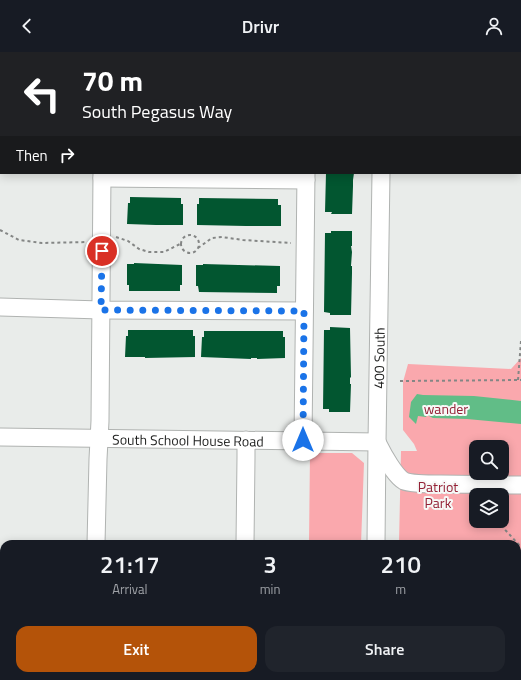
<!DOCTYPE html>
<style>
body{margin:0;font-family:"Titillium Web",sans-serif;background:#20242c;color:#f1f3f6;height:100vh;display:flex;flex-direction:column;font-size:15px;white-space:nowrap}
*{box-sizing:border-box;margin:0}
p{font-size:13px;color:#9ea1a6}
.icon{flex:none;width:22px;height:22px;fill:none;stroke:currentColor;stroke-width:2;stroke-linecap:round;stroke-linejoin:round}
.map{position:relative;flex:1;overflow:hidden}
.details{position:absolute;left:0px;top:488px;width:521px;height:140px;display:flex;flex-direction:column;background:#171b24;border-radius:12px 12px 0 0;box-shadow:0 2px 10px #0003}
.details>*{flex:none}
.hud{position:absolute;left:0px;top:0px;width:521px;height:122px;box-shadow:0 2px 10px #0003;background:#202124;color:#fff;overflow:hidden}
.tools{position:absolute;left:469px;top:388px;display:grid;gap:8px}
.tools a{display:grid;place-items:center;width:40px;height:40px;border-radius:8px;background:#171b24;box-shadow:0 2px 10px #0003;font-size:20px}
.pin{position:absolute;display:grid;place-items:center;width:34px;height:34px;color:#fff;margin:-17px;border:2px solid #fff;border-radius:50%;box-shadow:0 1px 4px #0007}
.me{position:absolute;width:44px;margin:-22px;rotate:0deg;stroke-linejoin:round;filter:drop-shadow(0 0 3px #0008)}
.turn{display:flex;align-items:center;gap:14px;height:84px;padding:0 16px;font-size:18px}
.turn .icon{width:52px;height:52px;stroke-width:2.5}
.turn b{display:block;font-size:28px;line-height:34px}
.then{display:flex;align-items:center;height:38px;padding:0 16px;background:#0003;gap:8px;font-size:15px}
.eta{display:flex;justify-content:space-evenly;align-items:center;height:68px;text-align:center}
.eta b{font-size:24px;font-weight:600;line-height:28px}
.action{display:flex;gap:8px;margin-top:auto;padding:8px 16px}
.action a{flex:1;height:46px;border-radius:12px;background:#b45309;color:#fff;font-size:16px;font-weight:600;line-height:46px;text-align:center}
.action a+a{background:#20242c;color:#f1f3f6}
header{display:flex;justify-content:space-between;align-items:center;height:52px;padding:0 16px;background:#171b24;font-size:18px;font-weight:600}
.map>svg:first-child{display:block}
.green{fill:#faa8ad;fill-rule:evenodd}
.water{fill:#61bd87}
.building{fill:#025630}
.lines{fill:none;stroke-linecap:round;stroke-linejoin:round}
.minor-casing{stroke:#b0b3b1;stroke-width:19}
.path{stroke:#848685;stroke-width:2;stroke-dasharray:3 3;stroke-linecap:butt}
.minor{stroke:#fff;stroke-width:17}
.route{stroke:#1a73e8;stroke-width:7;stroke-dasharray:0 12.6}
.labels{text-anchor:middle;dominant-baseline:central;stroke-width:4;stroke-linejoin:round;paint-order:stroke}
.street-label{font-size:14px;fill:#1d1e1d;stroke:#f6f9f7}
.park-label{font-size:14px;fill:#932035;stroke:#f6f9f7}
</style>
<header><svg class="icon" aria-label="back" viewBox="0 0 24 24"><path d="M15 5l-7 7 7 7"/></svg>Drivr<svg class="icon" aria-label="person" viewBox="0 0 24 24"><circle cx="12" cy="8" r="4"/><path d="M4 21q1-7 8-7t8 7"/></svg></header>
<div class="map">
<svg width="521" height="628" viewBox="0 0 521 628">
<rect width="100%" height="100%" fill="#e9ecea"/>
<path class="green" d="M521 306V628H396V624H517V492H399L401 399H417L414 392 403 378V330L408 312 511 317ZM476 395H502V421H476ZM476 443H502V469H476Z
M310 401H352L364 411 361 492H309Z
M306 624H357V628H306Z"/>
<path class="water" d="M417 342 423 343 474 344 521 349V372L467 367 433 366 427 363 426 365 418 364 416 372 409 365 411 350Z"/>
<path class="building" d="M326 121H354L353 128V134L352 162H331L332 160H325Z
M130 145 181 146V152H183V173H156L127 172 128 151H130Z
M199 146 278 147V153H281V174H246L197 173V152H199Z
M331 179H352V194H351L352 200 351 214H352V221L351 263H330V261L324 260 325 181H331Z
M134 211 182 213V233H180V239H129V233H127V212H134Z
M203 212 280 214V234H277V241L199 240 198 234H196V213H203Z
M330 275 350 276 351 325 350 326V332H351L350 360H329V357H323L324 278H330Z
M128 278H193V284H195V305L145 306V305H125L126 284H128Z
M204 279H283V285H285V306L257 307V306H251V307L201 305 202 285H204Z"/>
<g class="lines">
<defs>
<g id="minor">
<path d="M104 1V0"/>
<path d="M383 1V0"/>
<path d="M0 105H1"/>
<path d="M102 126 306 128"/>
<path d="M0 255 101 258 304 259"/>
<path id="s1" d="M0 385 377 390"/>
<path d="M303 389 306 121"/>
<path d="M378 392C383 402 395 424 404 429 411 432 433 432 441 432 468 432 494 433 521 433"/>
<path d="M96 492 98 407 100 369 102 121"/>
<path d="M245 492 246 405V388"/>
<path id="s2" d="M376 492 377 390 381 121"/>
<path d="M0 613 4 614"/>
<path d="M375 628V624"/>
</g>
</defs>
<use href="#minor" class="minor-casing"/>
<path class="path" d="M0 178 19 188 42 191 87 190
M181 192a9 9 0 1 1 18 0a9 9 0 1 1-18 0Z
M116 185 128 189 139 197 149 200H164L180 192
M198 196 212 186 222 185 243 188 291 191
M518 328 521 289
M400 329 521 328
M497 469 521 495
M517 539 521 535"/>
<use href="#minor" class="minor"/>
</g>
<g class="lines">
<path class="route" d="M102 199 101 258 304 259 303 388"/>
</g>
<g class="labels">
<g class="street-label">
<text stroke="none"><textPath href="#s2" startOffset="186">400 South</textPath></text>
<text stroke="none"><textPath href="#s1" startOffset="188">South School House Road</textPath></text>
</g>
<g class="park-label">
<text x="446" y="356">wander</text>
<text x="438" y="434">Patriot<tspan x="438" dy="16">Park</tspan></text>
</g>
</g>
</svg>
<div class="tools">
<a><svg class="icon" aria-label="search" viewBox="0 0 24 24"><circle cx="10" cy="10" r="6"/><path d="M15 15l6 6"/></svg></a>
<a><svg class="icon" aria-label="layers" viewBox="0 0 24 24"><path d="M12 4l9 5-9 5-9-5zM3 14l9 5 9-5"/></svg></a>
</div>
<div class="pin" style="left:102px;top:199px;background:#d93025"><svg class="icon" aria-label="arrive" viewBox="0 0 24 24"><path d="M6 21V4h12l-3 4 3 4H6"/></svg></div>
<svg class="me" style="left:303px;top:388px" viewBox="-20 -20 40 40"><circle r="19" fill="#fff"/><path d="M0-13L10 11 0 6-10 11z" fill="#1a73e8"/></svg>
<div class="hud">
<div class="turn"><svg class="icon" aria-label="left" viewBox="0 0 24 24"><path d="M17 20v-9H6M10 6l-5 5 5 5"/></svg><div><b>70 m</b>South Pegasus Way</div></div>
<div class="then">Then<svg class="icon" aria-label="right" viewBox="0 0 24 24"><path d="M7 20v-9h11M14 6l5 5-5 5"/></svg></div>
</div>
<section class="details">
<div class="eta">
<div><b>21:17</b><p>Arrival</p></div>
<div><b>3</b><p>min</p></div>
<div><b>210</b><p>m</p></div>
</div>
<div class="action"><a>Exit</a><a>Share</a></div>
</section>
</div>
